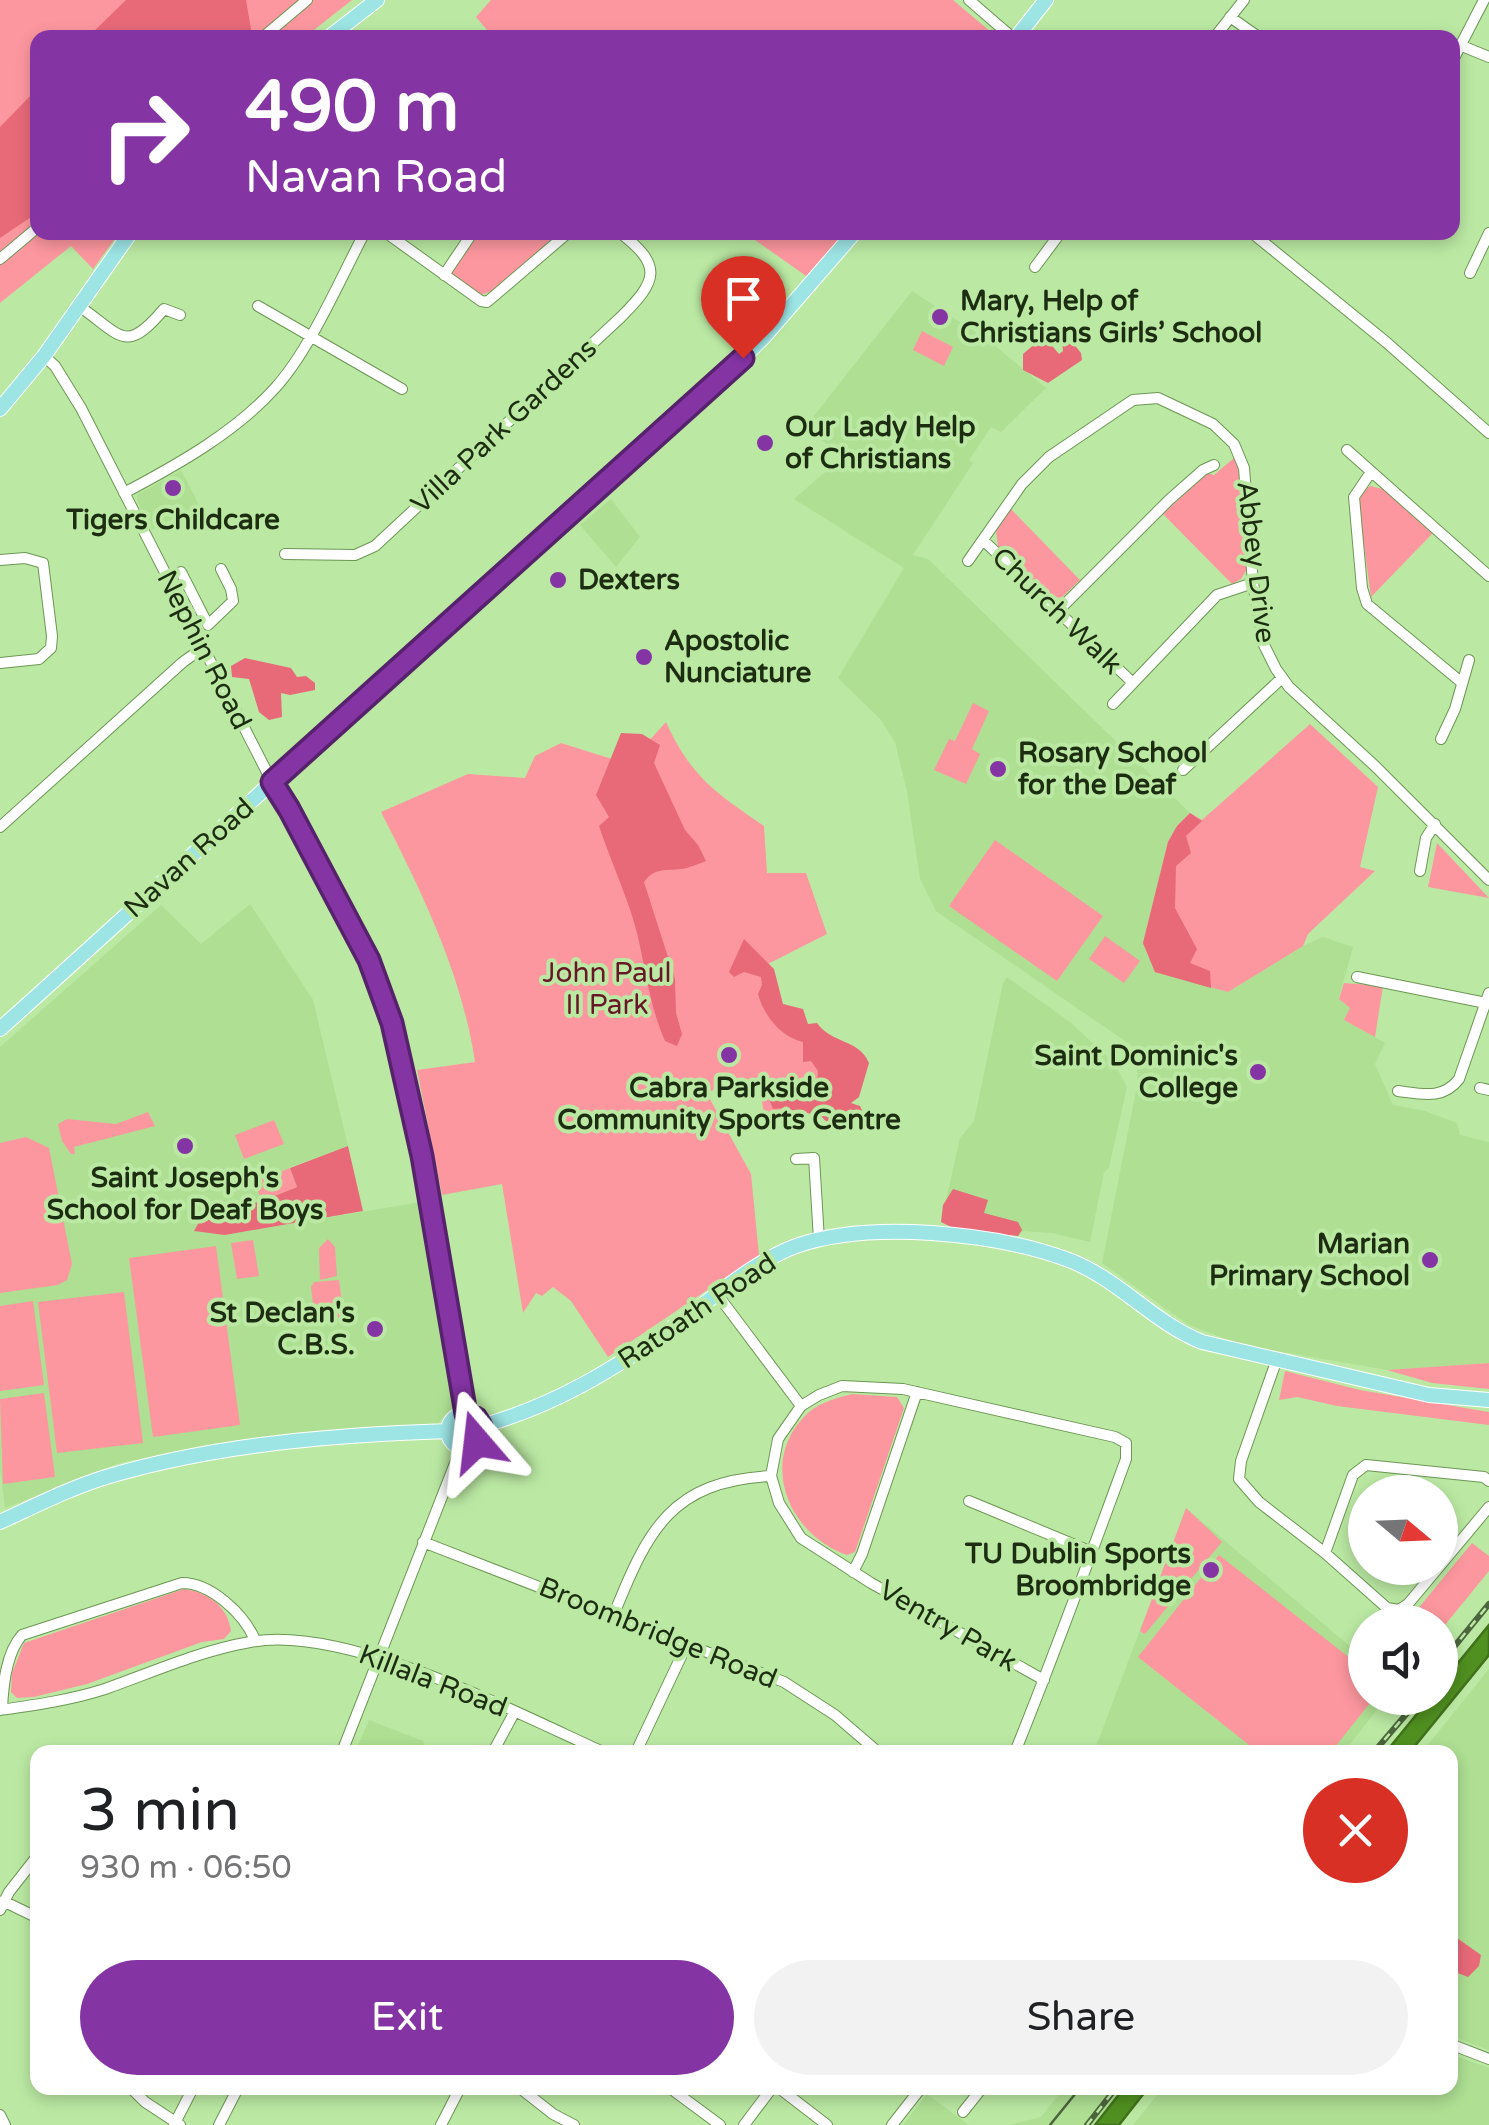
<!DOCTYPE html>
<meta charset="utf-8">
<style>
body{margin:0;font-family:"Varela Round",sans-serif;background:#f2f2f2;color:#202124;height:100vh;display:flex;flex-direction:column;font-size:38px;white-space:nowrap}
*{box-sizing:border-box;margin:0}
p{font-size:32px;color:#757577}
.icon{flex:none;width:55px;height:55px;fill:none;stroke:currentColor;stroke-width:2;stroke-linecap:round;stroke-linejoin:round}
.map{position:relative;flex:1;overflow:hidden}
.side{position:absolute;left:30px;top:1745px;width:1428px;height:350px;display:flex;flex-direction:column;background:#fff;border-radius:20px;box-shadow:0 5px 15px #0003}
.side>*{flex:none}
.top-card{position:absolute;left:30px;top:30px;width:1430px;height:210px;border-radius:20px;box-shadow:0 5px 15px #0003;background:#8534a4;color:#fff;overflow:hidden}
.needle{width:65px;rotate:109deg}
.buttons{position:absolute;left:1348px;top:1475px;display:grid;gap:20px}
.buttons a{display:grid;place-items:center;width:110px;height:110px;border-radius:50%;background:#fff;box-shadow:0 5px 15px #0003;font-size:50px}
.pin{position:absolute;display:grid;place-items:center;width:85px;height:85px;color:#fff;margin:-102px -42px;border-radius:50% 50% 50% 0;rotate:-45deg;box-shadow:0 0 10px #0007}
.pin .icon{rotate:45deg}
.me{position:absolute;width:110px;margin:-55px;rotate:343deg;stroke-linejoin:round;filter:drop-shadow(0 0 8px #0008)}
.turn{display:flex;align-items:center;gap:35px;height:210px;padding:0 50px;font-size:45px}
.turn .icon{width:130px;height:130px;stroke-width:2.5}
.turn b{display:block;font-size:70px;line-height:85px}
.round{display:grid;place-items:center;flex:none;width:105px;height:105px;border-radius:52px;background:#f2f2f2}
.summary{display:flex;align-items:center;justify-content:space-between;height:170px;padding:0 50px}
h1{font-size:60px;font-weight:600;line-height:75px}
.cta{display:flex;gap:20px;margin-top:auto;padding:20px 50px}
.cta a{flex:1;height:115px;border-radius:60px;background:#8534a4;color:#fff;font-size:40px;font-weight:600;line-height:115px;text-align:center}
.cta a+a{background:#f2f2f2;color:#202124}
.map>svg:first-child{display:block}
.built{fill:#aedf93}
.green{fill:#fd979f}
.forest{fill:#e86a79}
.water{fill:#509020;stroke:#40721c;stroke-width:2.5}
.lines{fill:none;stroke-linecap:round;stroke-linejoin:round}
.minor-casing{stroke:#6c9754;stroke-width:12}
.major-casing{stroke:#fff;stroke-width:16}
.minor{stroke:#fff;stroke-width:10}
.major{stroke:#9de5e5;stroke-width:14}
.tram{stroke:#4b653c;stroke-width:2.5}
.rail-casing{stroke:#4b653c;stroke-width:6}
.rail{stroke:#bbe9a3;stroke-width:2.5;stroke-dasharray:8;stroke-linecap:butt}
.route-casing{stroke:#56226b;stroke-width:25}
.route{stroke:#8534a4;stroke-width:18}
.poi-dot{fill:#8534a4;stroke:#bbe9a3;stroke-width:4}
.labels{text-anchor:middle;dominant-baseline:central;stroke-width:8;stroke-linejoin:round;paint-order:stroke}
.poi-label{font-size:28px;font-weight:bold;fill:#1c2d11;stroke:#bbe9a3;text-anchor:start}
.street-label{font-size:28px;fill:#1c2d11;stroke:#bbe9a3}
.park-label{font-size:28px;fill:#671726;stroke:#bbe9a3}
</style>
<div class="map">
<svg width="1489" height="2125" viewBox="0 0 1489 2125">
<rect width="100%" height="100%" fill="#bbe9a3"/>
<path class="built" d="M912 291 988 340 1046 388 1001 432 991 427 969 460 973 463 913 555 928 559 1190 813 1176 826 1143 943 1228 992 1303 946 1323 937 1353 947 1339 998 1350 1008 1345 1020 1385 1043 1375 1064 1393 1105 1425 1111 1457 1123 1460 1135 1489 1142V1363L1387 1370 1242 1345 1189 1325 1102 1263 1138 1081 1135 1048 936 911 920 879 907 792 895 742 881 720 838 678 904 568 794 499 832 466 840 465 844 459 806 426Z
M181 470 199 505 152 530 137 501V495Z
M611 499 640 537 616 567 580 525Z
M250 904 313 1000 348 1146 290 1167 262 1201 204 1215 225 1235 421 1202 455 1404 437 1425 252 1439 123 1462 5 1508 0 1470V1047L161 905 201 944Z
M1007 977 1070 1022 1114 1063 1127 1087 1109 1168 1104 1172 1090 1242 1052 1233 1023 1231 1018 1236 941 1222 960 1138 974 1121 1003 983Z
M1186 1508 1365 1659V1698H1386L1344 1752H1094Z
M1489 1669V2050L1450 2036V1752H1422Z
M369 1720 423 1741 428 1752H355Z
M1450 2054 1489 2068V2125H1133L1163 2088H1450Z
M1064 2088H1124L1095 2125H1009L1041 2117Z
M927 2094 969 2125H903Z"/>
<path class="green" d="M0 0H352L305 37 38 38V232L119 233 93 269 71 246 0 303Z
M491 0H953L997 37H493L476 17Z
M477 233H558L494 290 481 295 448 273Z
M745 233H846L809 278Z
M922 331 953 347 944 366 913 350Z
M1234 458 1238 467 1247 569 1241 579 1232 584 1163 514 1207 473 1214 475Z
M1370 486 1383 489 1433 533 1371 597 1358 501 1360 495Z
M1011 509 1080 580 1061 598 1048 596 998 547 996 531Z
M973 703 989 711 972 749 980 754 966 784 934 770 949 739 955 741Z
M666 722C691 777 716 793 764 826L767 873H806L827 934 764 966 770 1004 823 1041 841 1106 764 1114 760 1090 745 1083 706 1092 751 1174 759 1255 608 1357 571 1301 553 1287 542 1296 536 1293 523 1313 502 1184 442 1195 417 1070 475 1062C462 974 421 890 381 812L468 774 525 778 535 756 561 743 628 764Z
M1310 724 1378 787 1360 867 1375 871 1308 934 1303 946 1228 992 1155 972 1143 943 1168 842 1177 826 1190 813 1202 820Z
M995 840 1103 916 1057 981 949 906Z
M1437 843 1489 898 1428 887Z
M1105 936 1140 961 1124 983 1089 959Z
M1344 983 1383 986 1375 1037 1344 1020 1350 1008 1339 999Z
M148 1112 155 1126 74 1147 75 1154H71L62 1141 58 1124 67 1119 116 1124Z
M274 1120 284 1144 244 1159 235 1135Z
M26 1137 49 1148 72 1264 67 1280 58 1285 0 1293V1143Z
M290 1168 297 1187 262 1201 254 1182Z
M328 1239 335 1247 337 1276 320 1280 319 1248Z
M253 1240 259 1276 237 1279 231 1243Z
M216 1246 240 1425 153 1437 129 1258Z
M339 1280 344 1317 315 1321 311 1287 314 1282Z
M124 1292 143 1443 57 1453 38 1302Z
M33 1301 44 1385 0 1391V1306Z
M1489 1363V1389L1432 1383 1387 1370Z
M1285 1371 1360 1390 1489 1412V1425L1337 1406 1297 1397 1279 1400Z
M44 1393 55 1477 3 1484 0 1399Z
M852 1394 897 1397 904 1408 855 1552 847 1555C787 1534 757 1459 809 1412 821 1402 837 1398 852 1394Z
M1186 1508 1222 1542 1145 1634 1140 1631Z
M1472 1543 1489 1556V1571L1440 1631V1622H1381L1384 1618 1393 1622 1412 1616Z
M1219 1555 1365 1670V1698H1374L1331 1752H1258L1138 1657Z
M184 1589C207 1592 228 1606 231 1631L224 1639 202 1642 87 1684 34 1697 17 1698 11 1692 12 1673 24 1643Z"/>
<path class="forest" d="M126 0H246L252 35 248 38 88 37Z
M37 89V213L0 238V127Z
M1044 336 1059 354 1063 351 1062 340 1068 337 1081 353 1082 360 1048 383 1023 370V354Z
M245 658 291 668 297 677 306 676 315 683V690L290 695 281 693 282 717 269 720 259 712 249 679 232 677 231 666Z
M621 733 642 734 660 745 654 763 685 830 698 845 706 861C698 864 689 868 682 869 665 871 655 867 644 882L675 979 676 1013 682 1034 677 1046 665 1041C650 1007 646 972 638 937 629 899 611 863 599 826L609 817 596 795Z
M1190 813 1202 821 1186 836 1191 853 1176 866 1175 908 1197 949 1190 963 1210 971 1211 988 1155 972 1143 943 1168 842 1177 826Z
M744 939 774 969 783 1004 803 1009 808 1024 817 1023C832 1044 859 1039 869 1063L859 1097 851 1103 860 1106 865 1117 864 1128C846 1127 833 1131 821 1116L783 1108 773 1109 761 1079 776 1088 817 1085 818 1071 811 1061 803 1062V1042C781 1037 764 1016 758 994L762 985 761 977 744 972 734 977 729 972Z
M348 1146 363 1211 225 1235 194 1231 203 1215 262 1201 297 1187 290 1168Z
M953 1189 988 1200 984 1213 1018 1222 1022 1230 1018 1236 957 1230 941 1222 943 1205Z
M1450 1933 1481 1955 1479 1966 1468 1977 1450 1970Z"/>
<path class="water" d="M1489 1625V1655L1410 1752H1386L1430 1698H1440V1685Z
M1124 2088H1148L1119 2125H1095Z"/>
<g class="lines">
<defs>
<path id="minor" d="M969 0 1013 38
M1230 17 1260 38
M262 38 307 0
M1214 38 1244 0
M1462 46 1489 57
M1452 62 1484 0
M385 232 481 301 487 302 569 232
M1251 232 1386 342 1489 433
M0 259 38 227
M1035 267 1061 232
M1470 273 1489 233
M444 275 473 232
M79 306C122 336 125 355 164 309L180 315
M258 306 402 389
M44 356 55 366 81 408 272 782 289 809 369 960 392 1023 427 1180 466 1414
M1347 450 1489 576
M1371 472 1354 497 1362 588 1367 604 1461 682
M124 493C177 465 236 432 276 387 311 348 340 279 365 232
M983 540 1132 682
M285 554 355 555 375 546 621 317C657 281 664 266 619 232
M0 560 25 558 43 563 52 636 51 648 39 659 0 663
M968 561 1022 484 1049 457 1133 400 1158 398 1213 424 1234 444 1244 468 1253 583 1264 645 1276 669 1289 687 1376 767 1489 880
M181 572 208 625 233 601 231 589 221 569
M1059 610 1169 500 1203 470 1214 465
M1113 704 1217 595 1253 583
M1441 739 1455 709 1469 660
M1183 770 1282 678
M0 827 183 662 203 648
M1420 871 1426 838 1435 824
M1357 977 1486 1003
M1480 1088 1489 1090
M1398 1091C1422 1094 1443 1100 1459 1079L1489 993
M796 1159 814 1158 819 1240
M717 1294 801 1406
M1277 1359 1241 1461 1239 1479 1259 1502 1325 1553 1387 1608 1399 1610 1408 1604 1489 1507
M969 1501 1092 1552
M423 1542 784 1682 835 1715 878 1752
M1325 1553 1353 1475 1366 1465 1484 1477 1489 1481
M853 1572 862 1554 917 1392
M614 1614C648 1530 671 1481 771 1476
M2 1709C3 1685 6 1653 22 1635L182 1583C211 1583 244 1614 255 1640
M0 1710C35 1705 71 1700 105 1689 153 1672 199 1651 250 1642 345 1624 515 1712 603 1752
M342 1752 461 1448
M493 1752 514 1713
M636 1752 687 1644
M1015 1752C1054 1656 1090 1557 1126 1459V1443L1115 1437 903 1389 842 1386 819 1395 801 1406 778 1439 771 1476 779 1503 801 1538 871 1583 1044 1680
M3 1901 38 1918
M0 1910 9 1892 38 1855
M1450 2044 1489 2059
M131 2088 145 2102 180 2125
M520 2088 553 2114 574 2125
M670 2088 720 2125
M779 2088 827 2125
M963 2112 982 2088
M0 2115 5 2125
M174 2125 193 2088
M219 2125 238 2088
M441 2125 460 2088
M744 2125 772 2088
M892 2125 921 2088"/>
<path id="major" d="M328 38 377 0
M1016 38 1046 0
M0 409 44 356 131 232
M0 1029C241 813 477 591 722 379L764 337 855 232
M448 1431a17 17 0 1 1 34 0a17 17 0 1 1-34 0Z
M481 1426C554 1406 615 1369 676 1325 713 1298 753 1262 796 1246 870 1220 994 1233 1066 1259 1117 1277 1152 1322 1202 1342L1429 1395 1489 1400
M0 1522C35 1506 70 1488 106 1477 216 1444 334 1435 448 1431"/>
</defs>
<use href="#minor" class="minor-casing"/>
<use href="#major" class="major-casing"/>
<use href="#minor" class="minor"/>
<use href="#major" class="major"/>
<path class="tram" d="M1050 2125 1080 2088"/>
<defs>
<path id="rail" d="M1440 1664 1489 1604
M1374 1752 1420 1698
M1087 2125 1116 2088"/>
</defs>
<use href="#rail" class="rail-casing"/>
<use href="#rail" class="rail"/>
</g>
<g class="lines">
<defs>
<path id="route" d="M477 1442 481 1426 476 1418 466 1414 422 1156 392 1023 369 960 289 809 272 782 743 358"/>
</defs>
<use href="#route" class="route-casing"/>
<use href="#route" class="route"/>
</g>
<g class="poi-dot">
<circle cx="940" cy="317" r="10"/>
<circle cx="765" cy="443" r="10"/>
<circle cx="173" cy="488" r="10"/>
<circle cx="558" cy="580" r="10"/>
<circle cx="644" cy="657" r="10"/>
<circle cx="998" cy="769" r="10"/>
<circle cx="729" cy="1055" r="10"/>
<circle cx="1258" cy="1072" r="10"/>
<circle cx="185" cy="1146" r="10"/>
<circle cx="1430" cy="1260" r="10"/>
<circle cx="375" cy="1329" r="10"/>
<circle cx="1211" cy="1570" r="10"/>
</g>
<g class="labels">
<g class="poi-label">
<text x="960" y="301">Mary, Help of<tspan x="960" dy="32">Christians Girls’ School</tspan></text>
<text x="785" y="427">Our Lady Help<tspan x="785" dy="32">of Christians</tspan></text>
<text x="173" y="520" text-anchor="middle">Tigers Childcare</text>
<text x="578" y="580">Dexters</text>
<text x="664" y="641">Apostolic<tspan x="664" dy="32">Nunciature</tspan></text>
<text x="1018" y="753">Rosary School<tspan x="1018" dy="32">for the Deaf</tspan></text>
<text x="1238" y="1056" text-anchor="end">Saint Dominic's<tspan x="1238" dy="32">College</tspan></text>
<text x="729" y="1088" text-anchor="middle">Cabra Parkside<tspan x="729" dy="32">Community Sports Centre</tspan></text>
<text x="185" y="1178" text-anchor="middle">Saint Joseph's<tspan x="185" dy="32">School for Deaf Boys</tspan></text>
<text x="1410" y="1244" text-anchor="end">Marian<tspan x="1410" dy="32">Primary School</tspan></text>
<text x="355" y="1313" text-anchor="end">St Declan's<tspan x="355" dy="32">C.B.S.</tspan></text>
<text x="1191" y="1554" text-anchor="end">TU Dublin Sports<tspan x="1191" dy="32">Broombridge</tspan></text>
</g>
<g class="street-label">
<text transform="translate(504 426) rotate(-43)">Villa Park Gardens</text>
<text transform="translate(1256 562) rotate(83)">Abbey Drive</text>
<text transform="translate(1057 611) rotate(44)">Church Walk</text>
<text transform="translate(204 650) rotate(63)">Nephin Road</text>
<text transform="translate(189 858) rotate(-42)">Navan Road</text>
<text transform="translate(697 1311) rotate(-34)">Ratoath Road</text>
<text transform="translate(948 1626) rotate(30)">Ventry Park</text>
<text transform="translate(658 1633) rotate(22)">Broombridge Road</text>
<text transform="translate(433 1681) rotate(21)">Killala Road</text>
</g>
<g class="park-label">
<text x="607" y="973">John Paul<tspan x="607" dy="32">II Park</tspan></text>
</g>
</g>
</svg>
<div class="buttons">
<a><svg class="needle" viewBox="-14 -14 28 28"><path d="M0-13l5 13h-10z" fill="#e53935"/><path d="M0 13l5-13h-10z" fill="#757577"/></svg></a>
<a><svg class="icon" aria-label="sound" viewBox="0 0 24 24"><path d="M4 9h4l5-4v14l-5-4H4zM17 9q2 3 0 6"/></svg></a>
</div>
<div class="pin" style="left:743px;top:358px;background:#d93025"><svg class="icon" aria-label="arrive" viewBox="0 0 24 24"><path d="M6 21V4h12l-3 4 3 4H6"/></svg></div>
<svg class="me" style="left:477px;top:1442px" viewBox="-20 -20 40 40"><path d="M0-17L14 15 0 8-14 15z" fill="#8534a4" stroke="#fff" stroke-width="4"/></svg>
<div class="top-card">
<div class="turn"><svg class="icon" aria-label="right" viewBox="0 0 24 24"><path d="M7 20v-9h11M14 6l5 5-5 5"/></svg><div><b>490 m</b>Navan Road</div></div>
</div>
<section class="side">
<div class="summary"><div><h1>3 min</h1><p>930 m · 06:50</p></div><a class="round" style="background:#d93025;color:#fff"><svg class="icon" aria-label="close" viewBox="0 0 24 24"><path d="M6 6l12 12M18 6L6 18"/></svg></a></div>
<div class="cta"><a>Exit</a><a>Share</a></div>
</section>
</div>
